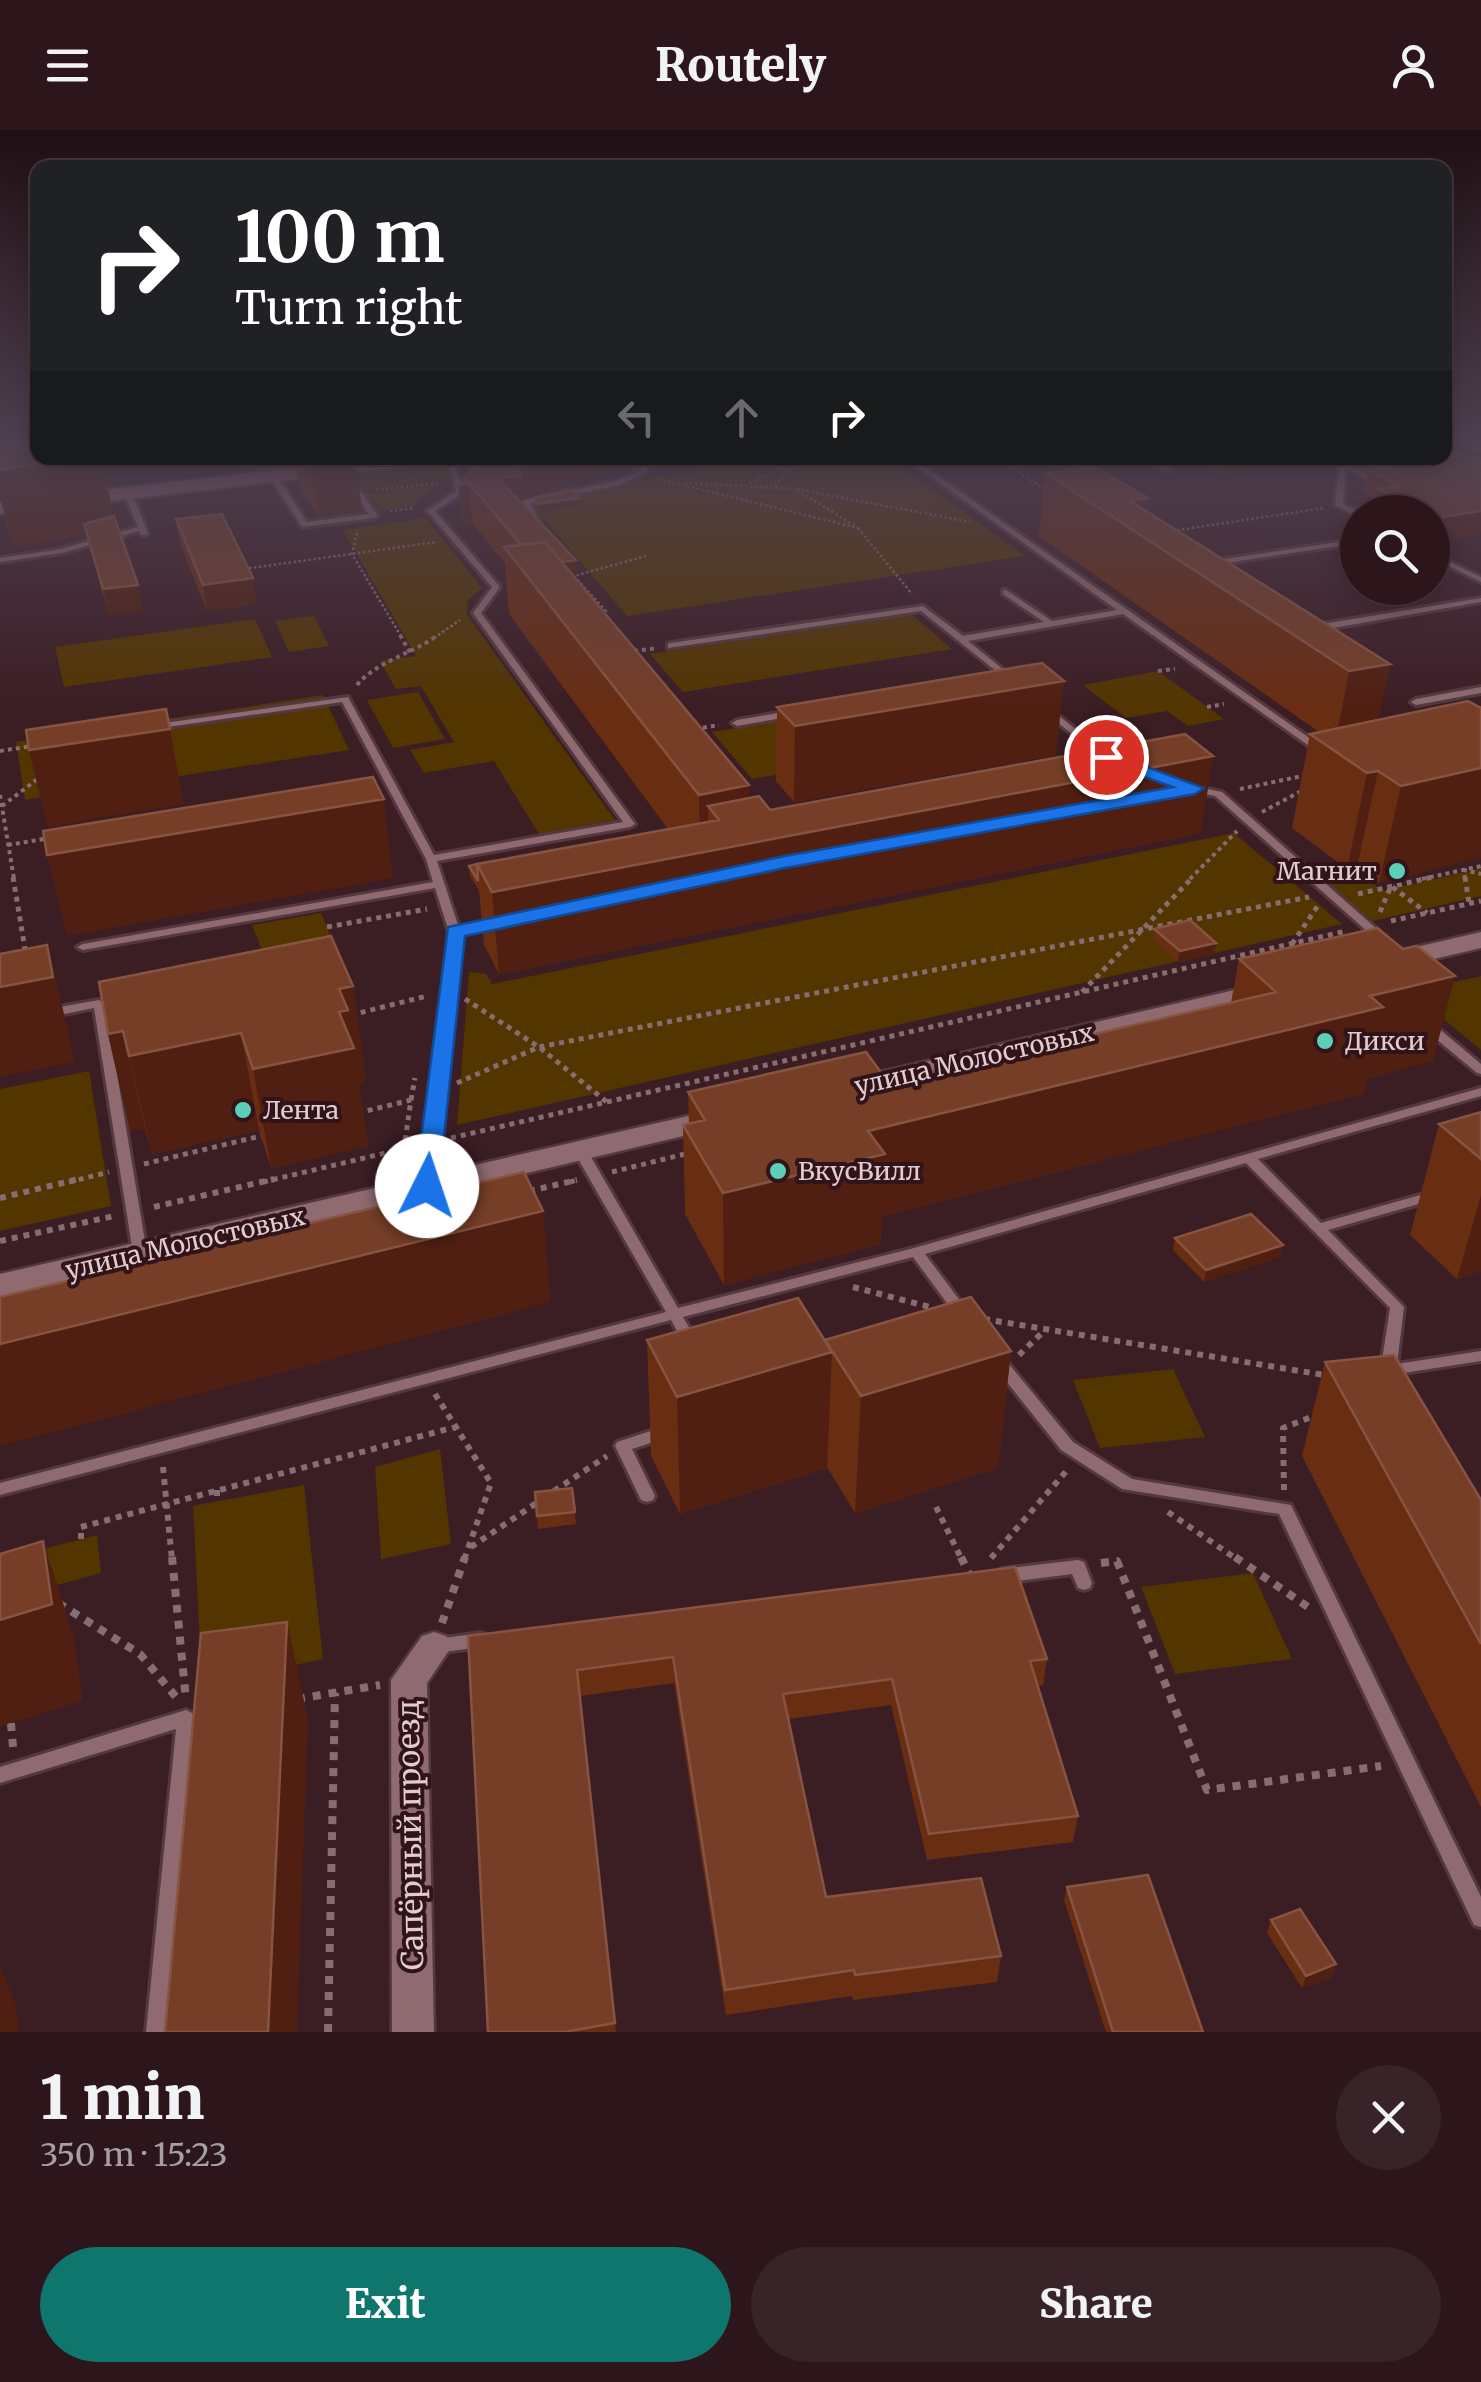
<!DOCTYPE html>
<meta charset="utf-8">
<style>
body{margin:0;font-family:Merriweather,serif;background:#382328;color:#f1f3f6;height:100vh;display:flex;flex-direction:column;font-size:38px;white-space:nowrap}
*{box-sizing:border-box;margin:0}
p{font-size:32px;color:#a69fa3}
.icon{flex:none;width:55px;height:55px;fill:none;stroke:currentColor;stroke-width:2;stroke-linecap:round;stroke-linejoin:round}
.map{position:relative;height:1902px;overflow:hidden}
.sheet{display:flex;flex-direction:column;background:#2c161b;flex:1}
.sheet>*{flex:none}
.guide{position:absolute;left:30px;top:30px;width:1422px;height:305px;border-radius:20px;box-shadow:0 5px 25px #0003,0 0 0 2px #48353a;background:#202124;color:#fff;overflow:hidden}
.buttons{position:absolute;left:1340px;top:365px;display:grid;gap:20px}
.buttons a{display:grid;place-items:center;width:110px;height:110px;border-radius:50%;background:#2c161b;box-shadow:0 5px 25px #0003,0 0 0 2px #48353a;font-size:50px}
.pin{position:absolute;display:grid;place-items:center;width:85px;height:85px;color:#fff;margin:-42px;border:5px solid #fff;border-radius:50%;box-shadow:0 2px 10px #0007}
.me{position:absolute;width:110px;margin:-55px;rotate:4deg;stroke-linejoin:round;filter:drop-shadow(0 0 8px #0008)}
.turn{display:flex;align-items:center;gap:35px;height:210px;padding:0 40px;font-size:45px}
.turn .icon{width:130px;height:130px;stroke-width:2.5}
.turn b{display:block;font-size:70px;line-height:85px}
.lanes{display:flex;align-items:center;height:95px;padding:0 40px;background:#0003;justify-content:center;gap:50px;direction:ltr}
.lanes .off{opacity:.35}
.round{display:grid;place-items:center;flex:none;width:105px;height:105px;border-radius:52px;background:#382328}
.summary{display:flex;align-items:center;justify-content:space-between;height:170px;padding:0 40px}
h1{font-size:60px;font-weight:800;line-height:75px}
.action{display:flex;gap:20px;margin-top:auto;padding:20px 40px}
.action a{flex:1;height:115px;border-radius:60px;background:#0f766e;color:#fff;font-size:40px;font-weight:800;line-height:115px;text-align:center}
.action a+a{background:#382328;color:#f1f3f6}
header{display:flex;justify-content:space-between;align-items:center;height:130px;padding:0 40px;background:#2c161b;font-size:45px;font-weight:800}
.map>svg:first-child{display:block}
.green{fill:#533500}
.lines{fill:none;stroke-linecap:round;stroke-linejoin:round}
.service-casing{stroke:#53393f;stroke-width:6}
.minor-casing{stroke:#53393f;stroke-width:5}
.tertiary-casing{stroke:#53393f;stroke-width:5}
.secondary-casing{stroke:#53393f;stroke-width:5}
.path-far4{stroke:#876d72;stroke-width:2.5;stroke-dasharray:2.5 2.5;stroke-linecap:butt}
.path-far3{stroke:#876d72;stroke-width:4;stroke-dasharray:4 4;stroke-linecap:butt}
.path-far2{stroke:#876d72;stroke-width:5;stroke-dasharray:5 5;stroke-linecap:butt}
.path-far1{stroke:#876d72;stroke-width:6;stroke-dasharray:6 6;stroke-linecap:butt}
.path{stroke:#876d72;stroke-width:8;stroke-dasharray:8 8;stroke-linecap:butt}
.service{fill:#8f6a71;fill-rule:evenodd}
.minor{fill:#8f6a71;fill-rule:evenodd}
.tertiary{fill:#8f6a71;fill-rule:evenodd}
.secondary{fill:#9b6683;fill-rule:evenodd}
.wall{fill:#692d12}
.shaded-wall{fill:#511f11;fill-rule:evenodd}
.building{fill:#763e27;stroke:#875441;stroke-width:2.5}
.route{fill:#1a73e8;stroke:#114b97;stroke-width:2.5}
.poi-dot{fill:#5dceb8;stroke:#31131a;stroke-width:4}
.labels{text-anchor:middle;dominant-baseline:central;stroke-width:8;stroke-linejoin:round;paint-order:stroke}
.poi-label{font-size:25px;fill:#e1cccf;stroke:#31131a;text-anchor:start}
.street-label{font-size:25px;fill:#e1cccf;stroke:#31131a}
.near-street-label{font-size:30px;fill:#e1cccf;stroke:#31131a}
</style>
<header><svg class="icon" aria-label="menu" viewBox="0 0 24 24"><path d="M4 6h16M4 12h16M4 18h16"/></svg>Routely<svg class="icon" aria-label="person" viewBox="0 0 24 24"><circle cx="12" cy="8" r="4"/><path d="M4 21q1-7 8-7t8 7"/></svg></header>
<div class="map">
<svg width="1481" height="1902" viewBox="0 0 1481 1902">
<rect width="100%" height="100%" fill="#3b1d24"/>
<path class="green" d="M802 328H888L1025 426 627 486 522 364 699 341 694 335 736 330 743 335Z
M449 332 452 349 428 352 409 340 425 353 393 357 388 343 390 357 360 361 348 345Z
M436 355 413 376 375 382 362 363Z
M426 388 482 458 467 471V485L615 690 539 704 494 631 424 643 410 620 454 612 421 556 396 559 380 531 416 526 343 400Z
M911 484 952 519 683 562 650 524Z
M314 486 329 516 289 522 275 491Z
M255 489 272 527 64 557 55 517Z
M1158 541 1224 589 1188 596 1167 581 1126 588 1083 555Z
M1009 556 1056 598 752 649 712 602Z
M418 562 445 609 393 618 367 570Z
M323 565 349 620 25 670 16 612Z
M1234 703 1342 794 457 995 469 842 486 844 492 854Z
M1481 738V766L1373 791 1319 749 1356 741 1383 761Z
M321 783 332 810 263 823 252 795Z
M1481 846V920L1411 862Z
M89 941 111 1076 0 1101V959Z
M1173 1239 1205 1307 1100 1318 1073 1250Z
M440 1319 451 1414 381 1429 375 1337Z
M304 1355 323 1529 202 1555 193 1376Z
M97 1405 101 1443 50 1457 44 1419Z
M1253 1443 1292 1529 1175 1544 1141 1457Z"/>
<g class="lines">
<defs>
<path id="service" d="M1453 314H1464L1481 318V322Z
M446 328H452L464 362 435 381 500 457 481 483 635 694 630 697 437 731 459 798 496 791 502 794 500 796 460 804 434 1056 427 1060 420 1056 449 802 435 758 83 820 77 817 83 814 433 752 426 729 342 572 154 599 152 597 157 594 348 567 434 725 623 692 473 483 492 457 427 381 456 361Z
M637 328H643L647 342 618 356 530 373 539 391 528 394 524 392 530 389 523 370 613 352 641 340Z
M905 328H912L1325 619V623H1319L1123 484 968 511 1014 548V552L1011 553 921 481 668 518V514L671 513 923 476 963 506 1044 492 1003 464V460H1006L1052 491 1117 480Z
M1143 328H1150L1172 340 1166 341Z
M1340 328H1346V333L1375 348 1368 350 1346 338 1343 374 1359 382 1358 387 1335 375Z
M273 344H276L307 392 369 384 346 352 350 350H353L378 386 374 388 302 397 269 346Z
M128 361 132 363 148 403 147 405H141L139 401 62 423 0 432V428L61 419 138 397 124 363Z
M1358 409V413L1212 435 1208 433 1212 431Z
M1432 423 1481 447V452L1432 428Z
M1481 468V472L1316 501 1312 498 1316 495Z
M1481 557V563L1416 575 1411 572 1416 569Z
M1050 579 1109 625V629H1103L1047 584V580Z
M791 581 794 582V586L737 596 732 593 737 590Z
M1193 656 1222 662 1386 807 1388 809 1386 811H1378L1215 666 1189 661 1188 659Z
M99 870 105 874 113 919 128 915 134 919 132 922 114 926 147 1123 145 1126H135L133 1123 94 878 49 887 43 883 49 879Z
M1427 891 1431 892 1481 934V944L1477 943 1423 898 1421 895Z
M1481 958V966L1258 1029 1321 1093 1431 1062 1436 1063 1438 1066 1436 1069 1328 1100 1404 1177 1397 1234 1481 1221V1231L1390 1245 1385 1244 1381 1237 1390 1178 1246 1033 925 1124 970 1184 968 1188H958L913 1127 683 1187 698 1213 696 1217H686L671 1190 0 1365V1353L666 1182 573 1020 575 1017 580 1016 587 1020 678 1178 914 1118Z
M999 1227 1004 1228 1073 1312 1132 1349 1291 1375 1481 1767V1797L1474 1795 1279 1384 1122 1359 1061 1320 994 1236 991 1232 994 1228Z
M666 1296 672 1298 674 1302 672 1306 632 1319 655 1366 653 1370 647 1372 641 1370 615 1316 617 1312Z
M1078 1430 1084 1432 1092 1453 1090 1458 1084 1460 1078 1458 1072 1444 1002 1453 996 1451 994 1446 996 1441 1002 1439Z
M481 1503 487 1505 490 1510 487 1515 481 1517 436 1523 430 1521 427 1516 430 1511 436 1509Z
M186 1580 192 1583 195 1588 166 1902H146L176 1599 0 1653V1637Z"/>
<path id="minor" d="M434 1502 446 1506 452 1516 427 1553 434 1902H392L391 1550 422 1506Z"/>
<path id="tertiary" d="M1481 802V818L1387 840 1373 832 1377 826Z
M1269 852 1279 854 1283 860 1279 866 846 968 831 959 846 950Z
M723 978 738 987 734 994 0 1168V1144Z"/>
<path id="secondary" d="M1445 320 1481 330V342L1438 330 1445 328Z
M380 328H436L426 334 0 384V372Z"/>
</defs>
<use href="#service" class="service-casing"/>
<use href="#minor" class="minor-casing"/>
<use href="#tertiary" class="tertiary-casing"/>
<use href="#secondary" class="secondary-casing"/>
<path class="path-far4" d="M997 328 1049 362
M658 349 858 398 796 359 970 392
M685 353 796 359
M749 353 798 331 774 357
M376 360 439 353
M390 381 414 378
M858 398 912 464
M1172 401 1324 378
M357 403 352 424 402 508
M244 439 436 412
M601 482 606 481 574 446 646 426
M434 508 460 490"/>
<path class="path-far3" d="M400 505 411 524
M634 521 658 518
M1158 541 1175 539
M357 555C377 531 412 524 438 505
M1207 577 1224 574
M695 599 719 595
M0 621 32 616
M1240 659 1307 645
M0 665 14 749
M2 676 39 648
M1262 682 1305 659
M8 715 50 708
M1190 749 1237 701
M1422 749 1481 736
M1465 749 1464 740 1481 744"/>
<path class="path-far2" d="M13 747 26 825
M1465 747 1469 773
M1358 764 1433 747
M1380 782 1391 756 1427 783
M1391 791 1481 771
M327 797 427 779
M1292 814 1319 774
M1082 862 1193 747
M465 869 539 917 608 973
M351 885 427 866
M457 953 539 917 1309 767
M411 970 415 948
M358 983 411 970 404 1018
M451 1008 1346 801
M144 1034 265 1005
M612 1042 689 1023
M69 1052 109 1042
M263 1052 411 1017
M570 1052 577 1050"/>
<path class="path-far1" d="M529 1061 577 1050
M0 1068 79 1049
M154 1077 274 1049
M0 1111 114 1086
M853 1157 934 1178
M984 1189 1324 1245
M1019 1225 1046 1199
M435 1264 491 1353 464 1430
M163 1337 172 1430
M217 1360V1372
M1284 1360 1283 1298 1314 1286
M554 1361 607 1326
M936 1377 962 1430
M1168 1382 1238 1430
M81 1409V1397L459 1296
M471 1417 541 1370
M991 1428 1069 1338"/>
<path class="path" d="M172 1427 186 1570
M961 1427 971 1448
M1235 1427 1308 1477
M1101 1433 1117 1431 1207 1660 1381 1636
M58 1473 140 1524 176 1567
M442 1493 465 1427
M297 1569 380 1555
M11 1593 13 1617
M328 1902 335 1563"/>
<use href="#service" class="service"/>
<use href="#minor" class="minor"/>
<use href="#tertiary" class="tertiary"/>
<use href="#secondary" class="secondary"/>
</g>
<path class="wall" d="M0 315 113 386 143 481 109 485 86 405 13 418 0 367Z
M294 328H355L362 380 318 386 299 357Z
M477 328H636L635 335 603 339 604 345 565 350V359L523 369V374L577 451 749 655V668L770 680 1201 703 499 844 484 815 479 761 470 746 469 736 668 699 509 484 505 433 472 393 462 394 458 355 478 333Z
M1191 328H1280L1278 336 1220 344Z
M1481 334V404L1432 412V382H1375L1377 371 1363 363 1368 340Z
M1045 343 1146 381 1390 534 1378 590 1468 571 1379 753 1357 737 1347 739 1292 698 1310 604 1319 602 1039 406Z
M176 389 257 474 207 481 180 414Z
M777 577 1056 625 794 672 776 651Z
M1154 799 1216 813 1214 824 1178 832 1153 809Z
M1239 829 1433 931 1367 948 1363 964 882 1086 880 1114 724 1155 685 1084 683 995 689 993 688 962 888 952 1231 873Z
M353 856 366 952 359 954 368 1016 271 1038 259 1000 152 1024 145 998 130 1001 108 904Z
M1481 982V1141L1457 1149 1410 1105 1439 994Z
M1175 1108 1283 1115 1280 1127 1204 1152 1173 1120Z
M647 1210 825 1211 1011 1221 998 1338 855 1383 827 1337V1338L680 1384 651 1326Z
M1325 1232 1481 1370V1677L1302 1326Z
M572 1358 576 1394 538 1399 535 1362Z
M468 1506 1047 1529 1043 1555 1037 1556 1078 1686 1073 1712 927 1730 891 1575 788 1589 826 1767 1001 1826 997 1852 853 1870 852 1866 726 1885 674 1553 580 1566 616 1902H488Z
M1067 1757 1203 1902H1106L1064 1770Z
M1271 1790 1336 1834 1332 1847 1302 1858 1267 1803Z"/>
<path class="shaded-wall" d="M76 328H102L116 400 84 394 86 405 13 418 0 361V340Z
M310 328H355L362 380 318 386Z
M533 328H636L635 335 603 339 604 345 565 350V359L523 369 524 385 499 349 516 332Z
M648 328H705L648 333Z
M1249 328H1280L1278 336 1220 344 1222 331Z
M469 353 472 393 462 394 458 355Z
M579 368V376L539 382 538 374Z
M1148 368 1143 407 1130 371Z
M1481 381V404L1432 412 1436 388Z
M576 430 578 472 539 436Z
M253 448 257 474 207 481 203 455Z
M138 455 143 481 109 485 103 459Z
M1390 534 1375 606 1335 614 1349 541Z
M1064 551 1056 625 794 672 795 596Z
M166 579 184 674 47 697 29 620Z
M1213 626 1201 703 499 844 492 762 700 722 699 665 749 655V713ZM708 676 719 690 709 721Z
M1481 638V728L1379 753 1401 656Z
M1378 641 1357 737 1347 739 1367 643Z
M384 669 393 748 67 806 47 725Z
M1216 813 1214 824 1178 832 1180 821Z
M47 815 68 900 74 932 0 947V857Z
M1455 846 1433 931 1367 948 1363 964 882 1086 880 1114 724 1155 723 1063 868 1001 1370 866Z
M353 856 366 952 359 954 368 1016 271 1038 253 939 339 882V859Z
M123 901 145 998 130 1001 108 904Z
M241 903 259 1000 152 1024 129 926Z
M1481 1065V1141L1457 1149Z
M543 1081 551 1172 0 1316V1214Z
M1283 1115 1280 1127 1204 1152 1206 1140Z
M1011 1221 998 1338 855 1383 861 1266Z
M832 1222 827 1338 680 1384 677 1267Z
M43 1411 74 1507 83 1571 0 1596V1490Z
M287 1492 308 1589 297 1902H268Z
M1336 1834 1332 1847 1302 1858 1306 1846Z
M0 1837 16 1875 19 1902H0Z"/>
<path class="building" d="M7 314H38V328H76L0 340V315Z
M1465 326 1481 334V381L1436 388 1432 386V382H1426L1379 359 1399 356 1368 340Z
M482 328H533L516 332 521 345 499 349 576 430 562 432 545 412 521 415 469 353 458 355Z
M1216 328H1249L1222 331Z
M1095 337 1148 368 1130 371 1390 534 1349 541 1045 343Z
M573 360 579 368 538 374 535 368Z
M222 384 253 448 203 455 176 389Z
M114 386 138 455 103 459 84 394Z
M545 412 749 655 699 665 504 417Z
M1042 533 1064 551 795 596 777 577Z
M1468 571 1481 578V638L1401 656 1378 641 1367 643 1310 604Z
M166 579 170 599 29 620 26 600Z
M1185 604 1213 626 492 762 477 734 719 690 708 676 759 666 770 680Z
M373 647 384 669 47 725 43 701Z
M477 734 478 751 469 736Z
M1190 790 1216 813 1180 821 1154 799Z
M1377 798 1403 819 1417 816 1455 846 1370 866 1383 877 868 1001 885 1024 723 1063 683 995 705 990 688 962 866 922 888 952 1276 862 1239 829Z
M331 806 353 856 339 859 348 880 339 882 354 918 253 939 241 903 129 926 123 901 108 904 99 852Z
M47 815 53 847 0 857V824Z
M1481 982V1029L1439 994Z
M524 1042 543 1081 0 1214V1167Z
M1251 1084 1283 1115 1206 1140 1175 1108Z
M971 1167 1011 1221 861 1266 825 1210Z
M798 1168 832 1222 677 1267 647 1210Z
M1394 1225 1481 1370V1514L1325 1232Z
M572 1358 575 1382 537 1386 535 1362Z
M43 1411 52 1474 0 1490V1424Z
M1015 1437 1047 1529 1030 1531 1078 1686 929 1704 892 1549 783 1564 826 1767 981 1748 1001 1826 855 1845 854 1840 725 1860 673 1527 577 1540 615 1893 564 1902H488L468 1506Z
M287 1492 268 1902H165L201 1503Z
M1148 1745 1203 1902H1113L1067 1757Z
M1300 1779 1336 1834 1306 1846 1271 1790Z"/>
<linearGradient id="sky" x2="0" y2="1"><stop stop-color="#201014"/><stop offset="0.54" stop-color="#4f4050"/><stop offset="1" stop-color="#4f4050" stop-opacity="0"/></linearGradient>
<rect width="1481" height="580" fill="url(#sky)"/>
<path class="route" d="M1106 622 1204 658 1195 664 785 738 465 806 439 1056 427 1064 415 1056 448 797 785 726 1173 657 1100 631 1097 627Z"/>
<g class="poi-dot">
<circle cx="1397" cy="741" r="10"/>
<circle cx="1325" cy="911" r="10"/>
<circle cx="243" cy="980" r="10"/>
<circle cx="778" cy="1041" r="10"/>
</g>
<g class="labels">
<g class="poi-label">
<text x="1377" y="741" text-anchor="end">Магнит</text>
<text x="1345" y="911">Дикси</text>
<text x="263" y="980">Лента</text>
<text x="798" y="1041">ВкусВилл</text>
</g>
<g class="street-label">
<text transform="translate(974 929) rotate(-13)">улица Молостовых</text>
<text transform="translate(185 1113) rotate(-13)">улица Молостовых</text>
</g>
<g class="near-street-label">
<text transform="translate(410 1705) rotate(-91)">Сапёрный проезд</text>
</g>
</g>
</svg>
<div class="buttons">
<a><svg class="icon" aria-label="search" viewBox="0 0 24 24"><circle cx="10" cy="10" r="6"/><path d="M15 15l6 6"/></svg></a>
</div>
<div class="pin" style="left:1106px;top:627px;background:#d93025"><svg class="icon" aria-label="arrive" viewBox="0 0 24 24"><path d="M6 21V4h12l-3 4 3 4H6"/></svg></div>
<svg class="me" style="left:427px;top:1056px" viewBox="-20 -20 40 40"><circle r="19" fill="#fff"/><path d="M0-13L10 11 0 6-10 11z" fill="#1a73e8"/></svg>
<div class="guide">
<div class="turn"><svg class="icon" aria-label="right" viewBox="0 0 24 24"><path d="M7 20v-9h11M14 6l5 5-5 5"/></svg><div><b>100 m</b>Turn right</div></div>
<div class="lanes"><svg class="icon off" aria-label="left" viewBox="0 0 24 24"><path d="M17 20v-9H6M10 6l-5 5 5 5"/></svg><svg class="icon off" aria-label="ahead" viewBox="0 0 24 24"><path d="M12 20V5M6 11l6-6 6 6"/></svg><svg class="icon" aria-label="right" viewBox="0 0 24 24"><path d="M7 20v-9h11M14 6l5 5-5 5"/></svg></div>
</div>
</div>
<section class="sheet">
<div class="summary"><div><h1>1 min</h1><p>350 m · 15:23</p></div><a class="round"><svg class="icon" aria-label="close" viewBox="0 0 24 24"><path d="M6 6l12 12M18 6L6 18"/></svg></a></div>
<div class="action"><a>Exit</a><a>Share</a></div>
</section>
